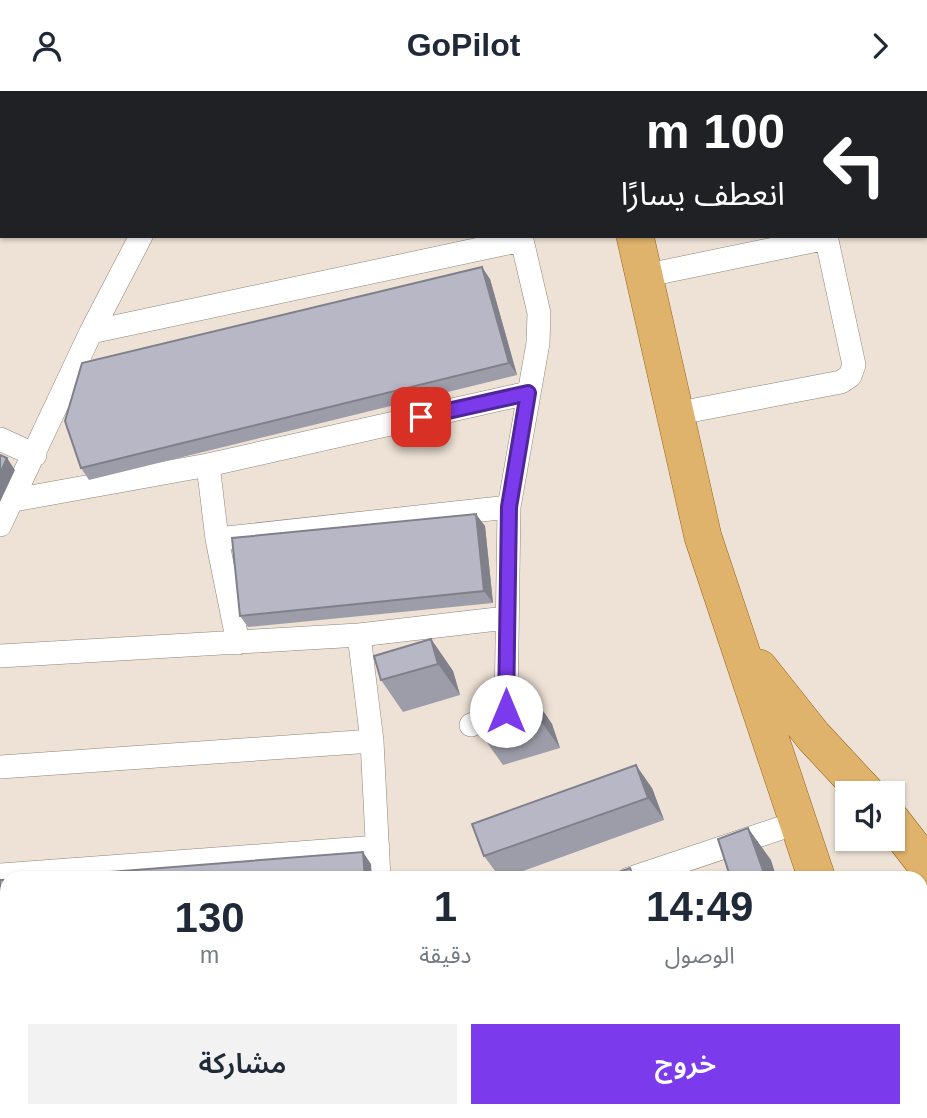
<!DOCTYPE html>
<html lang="ar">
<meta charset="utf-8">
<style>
body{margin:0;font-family:Arial,"Noto Sans Arabic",sans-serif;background:#f2f2f3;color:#1f2937;direction:rtl;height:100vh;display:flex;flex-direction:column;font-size:26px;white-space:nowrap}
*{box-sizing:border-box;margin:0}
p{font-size:23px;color:#747a83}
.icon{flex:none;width:38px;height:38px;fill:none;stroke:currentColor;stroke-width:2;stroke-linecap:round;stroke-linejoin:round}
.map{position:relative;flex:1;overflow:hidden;direction:ltr}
.drawer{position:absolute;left:0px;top:780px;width:928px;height:247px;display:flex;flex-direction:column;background:#fff;border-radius:21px 21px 0 0;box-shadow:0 2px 5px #0004;direction:rtl}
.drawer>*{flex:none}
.guide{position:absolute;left:0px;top:0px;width:928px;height:147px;box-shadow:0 2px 5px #0004;direction:rtl;background:#202124;color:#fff;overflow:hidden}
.fabs{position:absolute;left:835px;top:690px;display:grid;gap:14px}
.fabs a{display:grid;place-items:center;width:70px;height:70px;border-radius:0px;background:#fff;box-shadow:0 2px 5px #0004;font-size:35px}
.pin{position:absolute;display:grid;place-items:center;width:60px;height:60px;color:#fff;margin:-30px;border-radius:14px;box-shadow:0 4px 10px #0006}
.me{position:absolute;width:77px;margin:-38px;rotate:0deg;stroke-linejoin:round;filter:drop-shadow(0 0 5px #0008)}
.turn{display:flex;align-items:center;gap:24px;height:147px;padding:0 28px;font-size:32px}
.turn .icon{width:91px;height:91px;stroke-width:2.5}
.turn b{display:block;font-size:49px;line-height:60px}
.eta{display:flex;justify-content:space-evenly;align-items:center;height:119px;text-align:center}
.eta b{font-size:42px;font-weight:600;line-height:49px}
.action{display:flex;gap:14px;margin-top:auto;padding:14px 28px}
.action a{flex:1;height:80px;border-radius:0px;background:#7c3aed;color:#fff;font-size:28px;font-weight:600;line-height:80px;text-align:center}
.action a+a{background:#f2f2f3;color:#1f2937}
header{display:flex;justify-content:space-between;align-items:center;height:91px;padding:0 28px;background:#fff;font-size:32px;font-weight:600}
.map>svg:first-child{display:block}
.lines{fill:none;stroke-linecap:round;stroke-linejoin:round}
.street-casing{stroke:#8f8479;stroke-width:24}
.primary-casing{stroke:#976416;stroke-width:38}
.street{stroke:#fff;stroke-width:23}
.primary{stroke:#e0b36d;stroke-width:37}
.wall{fill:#9d9daa}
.shaded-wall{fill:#80808b}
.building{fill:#b7b7c6;stroke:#80808b;stroke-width:2}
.route-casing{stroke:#51269a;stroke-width:18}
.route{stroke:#7c3aed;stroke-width:12}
</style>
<header><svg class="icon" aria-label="forward" viewBox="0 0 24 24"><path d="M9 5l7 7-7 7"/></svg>GoPilot<svg class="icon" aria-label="person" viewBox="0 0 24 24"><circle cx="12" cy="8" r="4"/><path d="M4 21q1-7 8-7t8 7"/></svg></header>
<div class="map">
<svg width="927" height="1027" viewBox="0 0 927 1027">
<rect width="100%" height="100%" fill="#eee2d6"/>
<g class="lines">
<defs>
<path id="street" d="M484 0 485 2
M797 0 798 2
M33 2 34 0
M217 2 218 0
M672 2 680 0
M0 71 2 67
M643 185 827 147
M91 241 522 149
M674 323 841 291 850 285 854 274 826 145
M0 348 35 364
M14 409 208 374
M0 434 91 241 141 145
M217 448 509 416
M238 552 217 448 208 374 528 302
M0 565 359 544
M471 634 506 620 509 416 538 252 539 222 521 145
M0 676 372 650
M0 784 378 756
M379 788 372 650 359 544 506 527
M629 788 799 731
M0 867 7 870
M332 1020 346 1027
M394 1020 395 1027
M678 1020 680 1027
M794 1020 797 1027
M548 1027 565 1020"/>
<path id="primary" d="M605 0 606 2
M635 145 703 446 817 788
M759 577 813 645 866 702
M892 730 927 775
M903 1020 906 1027"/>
</defs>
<use href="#street" class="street-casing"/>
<use href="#primary" class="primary-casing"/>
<use href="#street" class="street"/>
<use href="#primary" class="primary"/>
</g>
<path class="wall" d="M490 188 517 284 89 389 81 377Z
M485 435 493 512 248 536 240 525Z
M431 548 453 580 460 604 403 621 381 589Z
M530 601 552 633 560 657 503 674 481 643Z
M652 697 664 729 501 788 484 765Z"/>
<path class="shaded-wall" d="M482 176 490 188 517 284 509 272Z
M7 367 15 379 0 411V382Z
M476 423 485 435 493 512 484 500Z
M431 548 453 580 460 604 438 573Z
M530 601 552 633 560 657 538 626Z
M636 674 652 697 664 729 648 707Z
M748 737 771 769 777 788H766Z
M363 761 371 773 372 788H365Z
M722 1020H733L736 1027H725Z
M855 1020H865L868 1027H857Z"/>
<path class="building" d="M482 176 509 272 81 377 65 330 82 272Z
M0 364 7 367 0 382Z
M476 423 484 500 240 525 232 447Z
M431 548 438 573 381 589 374 565Z
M530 601 538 626 481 643 473 618Z
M636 674 648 707 484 765 472 733Z
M748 737 766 788H731L718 748Z
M363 761 365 788H21Z
M630 777 634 788H601Z
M0 789H7V840L2 837 0 818Z
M688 1020H722L725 1027H690Z
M820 1020H855L857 1027H822Z"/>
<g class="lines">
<defs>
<path id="route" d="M421 326 528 302 509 416 506 620"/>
</defs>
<use href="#route" class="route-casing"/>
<use href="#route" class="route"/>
</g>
</svg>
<div class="fabs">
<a><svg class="icon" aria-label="sound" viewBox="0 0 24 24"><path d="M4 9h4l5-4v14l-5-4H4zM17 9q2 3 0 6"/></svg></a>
</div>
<div class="pin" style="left:421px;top:326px;background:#d93025"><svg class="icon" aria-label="arrive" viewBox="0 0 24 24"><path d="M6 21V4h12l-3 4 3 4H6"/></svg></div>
<svg class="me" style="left:506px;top:620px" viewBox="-20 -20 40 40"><circle r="19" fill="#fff"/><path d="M0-13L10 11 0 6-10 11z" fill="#7c3aed"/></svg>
<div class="guide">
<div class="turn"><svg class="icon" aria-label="left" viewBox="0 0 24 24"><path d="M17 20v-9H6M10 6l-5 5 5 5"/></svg><div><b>100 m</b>انعطف يسارًا</div></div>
</div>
<section class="drawer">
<div class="eta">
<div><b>14:49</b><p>الوصول</p></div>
<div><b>1</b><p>دقيقة</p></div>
<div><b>130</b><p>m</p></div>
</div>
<div class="action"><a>خروج</a><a>مشاركة</a></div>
</section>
</div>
